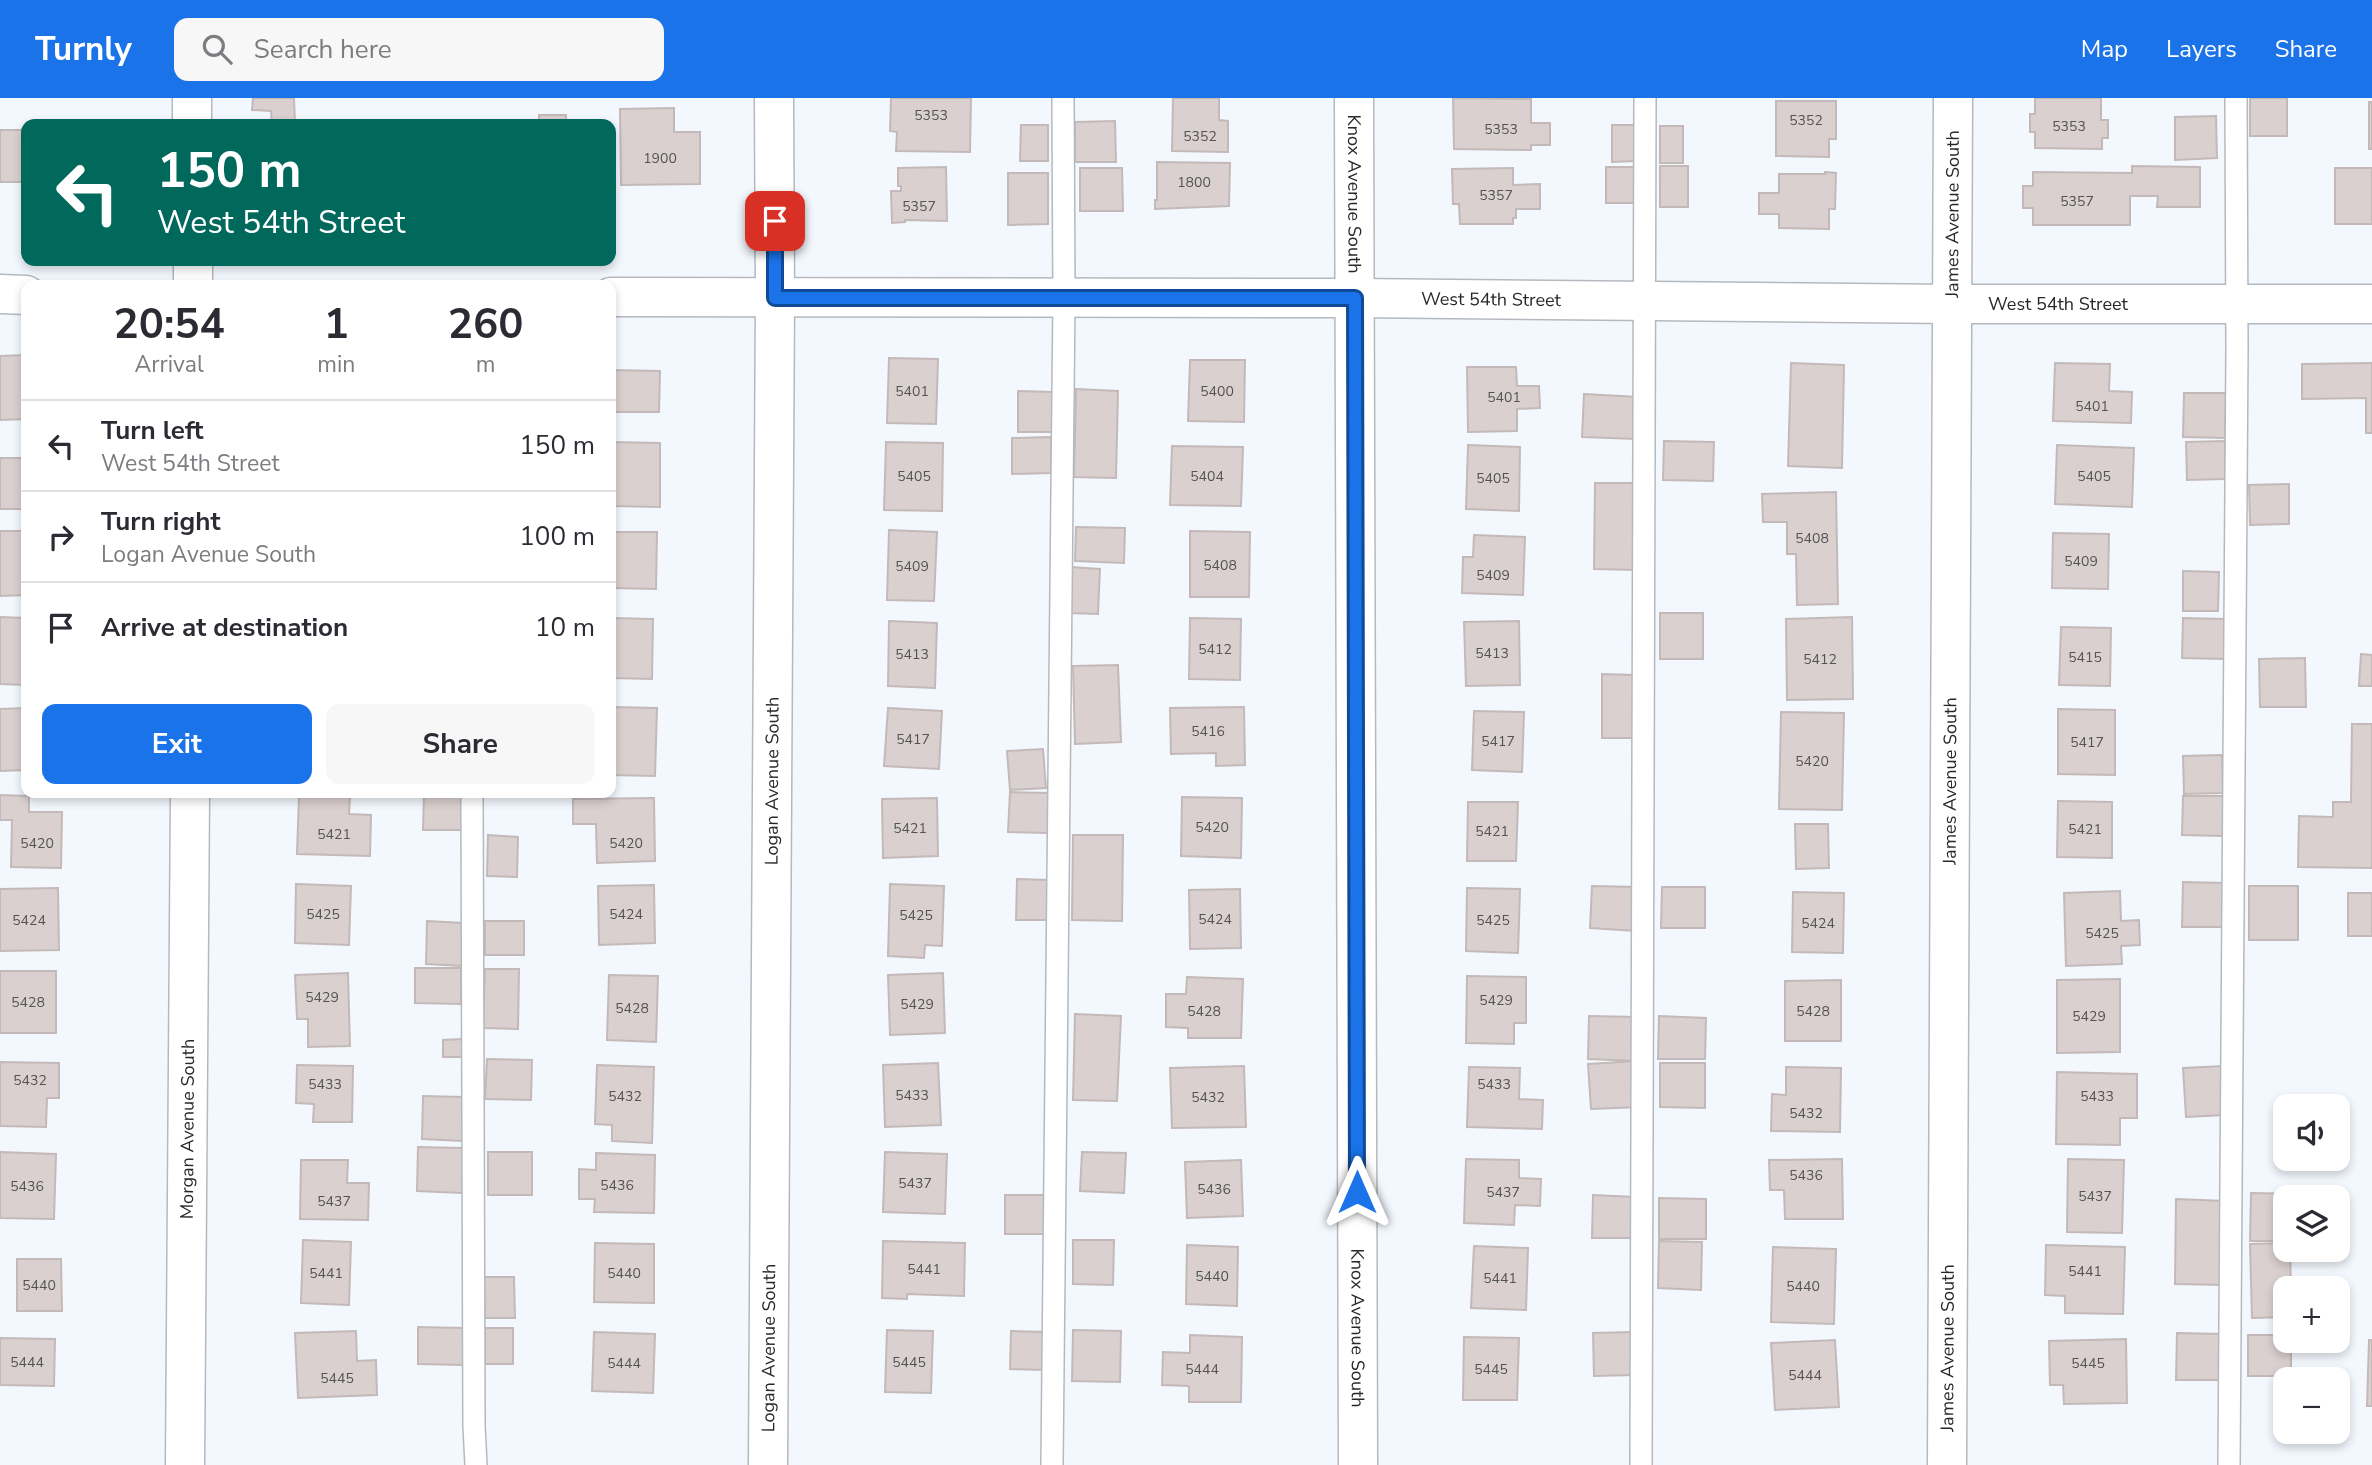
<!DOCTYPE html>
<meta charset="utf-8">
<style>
body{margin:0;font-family:"Nunito Sans",sans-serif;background:#f7f7f7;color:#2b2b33;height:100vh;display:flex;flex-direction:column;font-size:26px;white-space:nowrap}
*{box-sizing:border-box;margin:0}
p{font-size:23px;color:#7c7c81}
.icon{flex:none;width:38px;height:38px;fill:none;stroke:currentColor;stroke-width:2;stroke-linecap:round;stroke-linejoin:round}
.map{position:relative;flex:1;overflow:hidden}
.details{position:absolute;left:21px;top:182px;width:595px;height:518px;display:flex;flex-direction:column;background:#fff;border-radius:14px;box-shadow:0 4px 10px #0003}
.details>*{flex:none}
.hud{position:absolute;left:21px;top:21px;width:595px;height:147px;border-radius:14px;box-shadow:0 4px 10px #0003;background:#00695c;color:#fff;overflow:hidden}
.fabs{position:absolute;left:2273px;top:996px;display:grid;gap:14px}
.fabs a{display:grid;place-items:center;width:77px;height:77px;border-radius:14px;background:#fff;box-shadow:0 4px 10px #0003;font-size:35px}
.pin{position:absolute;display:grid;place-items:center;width:60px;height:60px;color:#fff;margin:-30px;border-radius:14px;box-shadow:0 4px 10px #0006}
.me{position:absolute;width:77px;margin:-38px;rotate:0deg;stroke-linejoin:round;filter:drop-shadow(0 0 5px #0008)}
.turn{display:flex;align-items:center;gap:24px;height:147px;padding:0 21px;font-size:32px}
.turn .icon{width:91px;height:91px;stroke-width:2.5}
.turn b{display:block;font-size:49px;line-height:60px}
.eta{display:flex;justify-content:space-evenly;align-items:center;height:119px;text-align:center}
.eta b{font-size:42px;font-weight:700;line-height:49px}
.cta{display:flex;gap:14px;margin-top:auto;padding:14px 21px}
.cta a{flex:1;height:80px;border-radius:14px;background:#1a73e8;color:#fff;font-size:28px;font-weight:700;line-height:80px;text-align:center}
.cta a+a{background:#f7f7f7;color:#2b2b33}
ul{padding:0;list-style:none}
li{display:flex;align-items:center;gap:21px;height:91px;padding:0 21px;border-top:2px solid #e1e1e2}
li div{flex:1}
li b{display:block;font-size:26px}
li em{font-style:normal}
header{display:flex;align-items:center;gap:42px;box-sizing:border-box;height:98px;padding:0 35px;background:#1a73e8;color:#fff}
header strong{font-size:33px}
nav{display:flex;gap:38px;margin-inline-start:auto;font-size:24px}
.search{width:490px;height:63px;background:#f7f7f7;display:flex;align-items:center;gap:18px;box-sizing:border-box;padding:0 24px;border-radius:14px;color:#7c7c81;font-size:26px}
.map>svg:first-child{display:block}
.building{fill:#dbd0d0;stroke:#c3b9b9;stroke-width:2}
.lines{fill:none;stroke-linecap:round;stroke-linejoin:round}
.lane-casing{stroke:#b4b9c0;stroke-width:24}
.street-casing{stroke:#b4b9c0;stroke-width:41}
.secondary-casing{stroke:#b4b9c0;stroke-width:41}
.lane{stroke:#fff;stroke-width:21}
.street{stroke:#fff;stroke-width:38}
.secondary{stroke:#fff;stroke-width:38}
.route-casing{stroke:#114b97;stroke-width:18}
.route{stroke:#1a73e8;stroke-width:12}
.labels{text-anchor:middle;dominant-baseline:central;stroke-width:5;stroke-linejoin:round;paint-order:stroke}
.number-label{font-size:14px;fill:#535254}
.street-label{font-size:18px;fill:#26282b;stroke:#fff}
</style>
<header>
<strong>Turnly</strong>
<div class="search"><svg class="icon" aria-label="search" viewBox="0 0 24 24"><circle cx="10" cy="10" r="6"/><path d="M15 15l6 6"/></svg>Search here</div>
<nav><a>Map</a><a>Layers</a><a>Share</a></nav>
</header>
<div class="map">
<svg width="2372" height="1367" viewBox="0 0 2372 1367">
<rect width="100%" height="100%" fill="#f3f8fe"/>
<path class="building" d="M253 0H294L295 26H272L271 13 252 12Z
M891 0H971L970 54 896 53 897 34 890 33Z
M1173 0H1219V22L1228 23V54L1172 53Z
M1453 0 1531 1V25H1550V47H1531V52L1454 51Z
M2035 0H2101V22H2108V40H2102V51L2035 50V34H2030V16H2035Z
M2250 0H2287V38H2250Z
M1776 3H1836V41H1829V59L1776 58Z
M2369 4H2372V51H2369Z
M674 10V34H700V86L621 87 620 11Z
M539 17H566V26H539Z
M2216 18 2217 60 2175 62V19Z
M115 23V26H50V24Z
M509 23V26H444V24Z
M1115 23 1116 64H1075V24Z
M1021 27H1048V63H1020Z
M1612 27H1636V63L1612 64Z
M1660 28H1683V65H1660Z
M0 32H26V84H0Z
M1157 64 1230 65 1229 108 1155 111V102H1157Z
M1660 68H1688V109H1660Z
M2132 68 2200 69V109H2157L2158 98H2130V127H2033V110H2023V88H2033V74L2132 75Z
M946 69 947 123 905 122V124L892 125 891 93H901V88H898V70Z
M1606 69H1636V105H1606Z
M1080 70H1122L1123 113H1080Z
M1513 70V87L1540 86V111H1516V120H1513V126H1460L1459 106H1453L1452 71Z
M2335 70H2372V126H2335Z
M1825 74 1836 75 1835 111H1829V131L1779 130V116H1759V95H1779V76H1825Z
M1008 75H1048V126L1008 127Z
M26 257V321L0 322V258Z
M889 260 938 261 936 326 887 325Z
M1190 262H1245L1244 324 1188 323Z
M1791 265 1844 267 1842 370 1788 368Z
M2055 265 2110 266 2109 293 2132 294 2131 325 2053 323Z
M2372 265V335H2366V300L2302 301V266Z
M1467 269H1516L1517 288H1539L1540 310 1517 311V333L1468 334Z
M611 272 660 273 659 314H611Z
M1076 291 1118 293 1116 380 1074 379Z
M1018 293 1052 294V334H1018Z
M2184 295H2226L2225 340 2183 339Z
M1584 296 1638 299 1636 341 1582 339Z
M1051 339V375L1012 376V340Z
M1664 343 1714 344 1713 383 1663 382Z
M2225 343V381L2187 382 2186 344Z
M611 344 660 345V409L611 408Z
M886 344 943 345 942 413 884 412Z
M1468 347 1520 349 1519 413 1466 411Z
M2057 347 2134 350 2132 409 2055 406Z
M1172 348 1243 349 1241 408 1170 407Z
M0 360H26V411H0Z
M1595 385H1638L1637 472 1594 471Z
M2289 386V426L2250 427 2249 387Z
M1836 394 1838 506 1797 507 1796 456H1787V424H1763L1762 396Z
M1076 429 1125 430 1124 465 1075 463Z
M889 432 937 434 934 503 887 502Z
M0 433H26V497L0 498Z
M1190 433 1250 434 1249 499H1190Z
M611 434H657L656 491 611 490Z
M2053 435 2109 436 2108 491 2052 490Z
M1474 437 1525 439 1523 497 1462 495 1463 459H1473Z
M1070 469 1100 471 1098 516 1068 515Z
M2183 473 2219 474 2218 513H2183Z
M1660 515H1703V561H1660Z
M0 519 26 520V587L0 586Z
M1852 519 1853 601 1787 602 1786 521Z
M611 520 653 521 652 581 611 580Z
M1190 520 1241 521 1240 582 1189 581Z
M2183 520 2225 521V561L2182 560Z
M889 523 937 525 935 590 888 588Z
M1519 523 1520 587 1466 588 1464 524Z
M2061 529 2111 530 2110 588 2059 587Z
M2361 556 2372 557V588H2359Z
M2305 560 2306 609H2260L2259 561Z
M1118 567 1121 644 1075 646 1073 568Z
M1602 576 1634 577 1633 640H1602Z
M611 609 657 610 655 678 611 677Z
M1244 609 1245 667 1216 668V655L1171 656 1170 610Z
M26 610V672L0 673V611Z
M888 610 942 613 939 671 884 668Z
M2058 611 2115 612V677L2058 676Z
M1474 613 1524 614 1522 674 1472 672Z
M1781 614 1844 615 1842 712 1779 711Z
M2352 626H2372V770L2298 769 2299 718 2333 719V704H2351Z
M1043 651 1046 690 1010 692 1007 653Z
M2222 657 2223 695 2184 696 2183 658Z
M1010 694 1049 695V735L1008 734Z
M424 695H463V732H423Z
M0 697 29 698V714H62L61 770 11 769 12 722H0Z
M299 698 350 699 349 716 371 717 370 758 297 756Z
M2183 698H2224L2223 738 2182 737Z
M1182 699 1242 700 1241 760 1181 758Z
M654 700 655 763 597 765 596 726H573V701Z
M937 700 938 758 883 760 882 701Z
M2058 703 2112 704V760L2057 759Z
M1468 704H1518L1516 763H1467Z
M1795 726H1828L1829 770 1796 771Z
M488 737 518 739 517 779 487 778Z
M1073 737H1123L1122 823 1072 822Z
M1017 781 1050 782 1049 822H1016Z
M2183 784 2226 785 2225 829H2182Z
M296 786 351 788 349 847 295 845Z
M890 786 944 788 942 848 925 847 924 860 888 858Z
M654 787 655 845 599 847 598 788Z
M1592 788 1638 789 1636 833 1590 830Z
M2249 788H2298V842H2249Z
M1662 789H1705V830H1661Z
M58 790 59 852 0 853V791Z
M1467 790 1520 791 1518 855 1466 853Z
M1240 791 1241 850 1190 851 1189 792Z
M2120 793 2121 823 2139 822 2140 847 2121 848 2122 866 2066 868 2064 795Z
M1793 794 1844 795 1843 855 1792 854Z
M2348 795H2372V838H2348Z
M427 823 464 825 462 868 426 866Z
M485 823H524V857H485Z
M415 870H461V906L415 905Z
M485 871H519L518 931 483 930Z
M0 873H56V935H0Z
M348 875 350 948 308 949V921H297L295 877Z
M943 875 945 935 890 937 888 877Z
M609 877 658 878 656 944 607 942Z
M1467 878 1526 879V925H1514V946L1466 945Z
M1187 879 1243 881 1241 940H1188V930L1166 929V896H1186Z
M2120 881V954L2057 955V882Z
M1841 882V943H1785V883Z
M1075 916 1121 918 1117 1003 1073 1002Z
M1589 918 1638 919 1637 963 1588 961Z
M1659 918 1706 920 1705 961H1658Z
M462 941 463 959H443V942Z
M487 961 532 962 531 1002 485 1001Z
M1637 963 1640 1009 1591 1011 1588 966Z
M0 964 59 965V1000H47L46 1029 0 1028Z
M938 965 941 1027 885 1029 883 967Z
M1660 965H1705V1010L1660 1009Z
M297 967 353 968 352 1024H313L314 1006 296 1005Z
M597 967 654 969 652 1045 612 1043V1027L595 1026Z
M1244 968 1246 1029 1172 1030 1170 970Z
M2224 968 2226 1017 2186 1019 2183 970Z
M1469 969 1520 970 1519 1001 1543 1002 1542 1031 1467 1029Z
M1786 969 1841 970 1840 1034 1771 1033 1772 996 1786 997Z
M2057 974 2137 976V1020H2120V1047L2056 1046Z
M423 998 464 999 462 1043 422 1041Z
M418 1049 463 1050 462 1095 417 1093Z
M0 1054 56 1056 54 1121 0 1120Z
M488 1054H532V1097H488Z
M885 1054 947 1056 945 1116 883 1114Z
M1082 1054 1126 1055 1124 1095 1080 1093Z
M596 1055 655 1057 654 1115 594 1114 595 1101H579V1071L596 1072Z
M1466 1061 1519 1062V1080L1541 1081 1540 1108 1515 1107 1514 1127 1464 1125Z
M1842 1061 1843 1121H1785L1784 1092H1770L1769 1062Z
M2068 1061 2124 1062 2122 1135 2067 1134Z
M301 1062H348L347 1085H369L368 1122 300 1121Z
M1241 1062 1243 1118 1187 1120 1185 1064Z
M2251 1095 2307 1096V1099H2286V1143H2250Z
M1005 1097H1050V1136H1005Z
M1593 1097 1635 1099 1634 1140H1592Z
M1659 1100 1706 1101V1141H1659Z
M2176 1101 2225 1103 2223 1187 2175 1186Z
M303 1142 351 1144 349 1207 301 1205Z
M1073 1142H1114L1113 1187 1073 1186Z
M883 1143 965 1145 964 1198 907 1196V1201L882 1200Z
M1659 1143 1702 1144 1701 1192 1658 1190Z
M595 1145 654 1146V1205L594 1204Z
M2286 1145V1152H2290L2291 1190H2286V1219L2252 1220 2250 1146Z
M1187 1147 1238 1149 1237 1208 1186 1206Z
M2046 1147 2125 1149 2123 1216 2065 1215V1198L2045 1197Z
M1474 1148 1528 1150 1526 1212 1471 1210Z
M1773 1149 1836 1151 1834 1226 1771 1224Z
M17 1161H61L62 1213H17Z
M484 1179H514L515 1220H485Z
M418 1229 463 1230V1267L418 1266Z
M485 1230H513V1266H485Z
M887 1232 933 1233 931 1295 885 1294Z
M1073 1232 1121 1233 1120 1284 1072 1283Z
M356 1233 357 1263 376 1262 377 1297 298 1300 295 1235Z
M1011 1233 1048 1234 1047 1272 1010 1271Z
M594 1234 655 1236 653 1295 592 1293Z
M1633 1234 1634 1277 1594 1278 1593 1235Z
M2177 1235 2225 1236 2224 1282H2176Z
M1190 1237 1242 1239 1241 1304H1189V1288L1162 1287 1163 1254 1190 1255Z
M2248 1237H2286V1242H2291V1278H2248Z
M1464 1239 1519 1240 1517 1302H1463Z
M0 1240 55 1241 54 1288 0 1287Z
M2126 1241 2127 1305 2064 1306 2063 1287H2050L2049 1243Z
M1835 1242 1839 1309 1775 1312 1771 1245Z
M2369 1242H2372V1308H2367Z"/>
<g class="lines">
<defs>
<path id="lane" d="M472 695 474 1328 476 1367
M1052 1367 1064 200 1063 0
M1641 1367 1645 0
M2229 1367 2237 251 2236 0"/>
<g id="street">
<path d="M192 0V26"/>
<path id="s1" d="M1354 0 1358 1367"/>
<path d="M193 163V187"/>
<path id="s2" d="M185 1367 190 695"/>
<path id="s3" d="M768 1367 775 200 774 0"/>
<path id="s4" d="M1947 1367 1953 0"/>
</g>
<g id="secondary">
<path d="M0 196 26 197"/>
<path id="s5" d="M611 199 1355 200 1954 206H2372"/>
</g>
</defs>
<use href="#lane" class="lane-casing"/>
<use href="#street" class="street-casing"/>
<use href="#secondary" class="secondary-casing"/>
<use href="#lane" class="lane"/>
<use href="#street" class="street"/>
<use href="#secondary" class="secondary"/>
</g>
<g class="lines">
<defs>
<path id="route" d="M775 123V200H1355L1357 1094"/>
</defs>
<use href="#route" class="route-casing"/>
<use href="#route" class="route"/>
</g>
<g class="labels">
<g class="number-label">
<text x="931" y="17">5353</text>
<text x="1806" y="22">5352</text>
<text x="2069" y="28">5353</text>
<text x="1501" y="31">5353</text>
<text x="1200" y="38">5352</text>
<text x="660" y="60">1900</text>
<text x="1194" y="84">1800</text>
<text x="1496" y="97">5357</text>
<text x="2077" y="103">5357</text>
<text x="919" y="108">5357</text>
<text x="912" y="293">5401</text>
<text x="1217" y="293">5400</text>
<text x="1504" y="299">5401</text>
<text x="2092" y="308">5401</text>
<text x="914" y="378">5405</text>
<text x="1207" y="378">5404</text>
<text x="2094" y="378">5405</text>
<text x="1493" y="380">5405</text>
<text x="1812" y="440">5408</text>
<text x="2081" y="463">5409</text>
<text x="1220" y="467">5408</text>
<text x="912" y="468">5409</text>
<text x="1493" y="477">5409</text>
<text x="1215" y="551">5412</text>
<text x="1492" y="555">5413</text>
<text x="912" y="556">5413</text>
<text x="2085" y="559">5415</text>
<text x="1820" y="561">5412</text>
<text x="1208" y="633">5416</text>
<text x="913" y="641">5417</text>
<text x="1498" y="643">5417</text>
<text x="2087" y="644">5417</text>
<text x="1812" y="663">5420</text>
<text x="1212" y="729">5420</text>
<text x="910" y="730">5421</text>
<text x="2085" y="731">5421</text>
<text x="1492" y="733">5421</text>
<text x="334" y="736">5421</text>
<text x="37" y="745">5420</text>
<text x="626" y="745">5420</text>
<text x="323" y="816">5425</text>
<text x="626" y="816">5424</text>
<text x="916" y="817">5425</text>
<text x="1215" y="821">5424</text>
<text x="29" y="822">5424</text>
<text x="1493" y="822">5425</text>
<text x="1818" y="825">5424</text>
<text x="2102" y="835">5425</text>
<text x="322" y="899">5429</text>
<text x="1496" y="902">5429</text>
<text x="28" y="904">5428</text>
<text x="917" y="906">5429</text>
<text x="632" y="910">5428</text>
<text x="1204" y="913">5428</text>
<text x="1813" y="913">5428</text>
<text x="2089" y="918">5429</text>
<text x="30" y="982">5432</text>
<text x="325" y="986">5433</text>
<text x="1494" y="986">5433</text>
<text x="912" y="997">5433</text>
<text x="625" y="998">5432</text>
<text x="2097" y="998">5433</text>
<text x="1208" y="999">5432</text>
<text x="1806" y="1015">5432</text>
<text x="1806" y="1077">5436</text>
<text x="915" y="1085">5437</text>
<text x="617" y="1087">5436</text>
<text x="27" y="1088">5436</text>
<text x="1214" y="1091">5436</text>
<text x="1503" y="1094">5437</text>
<text x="2095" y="1098">5437</text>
<text x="334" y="1103">5437</text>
<text x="924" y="1171">5441</text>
<text x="2085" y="1173">5441</text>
<text x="326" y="1175">5441</text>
<text x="624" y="1175">5440</text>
<text x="1212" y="1178">5440</text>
<text x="1500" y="1180">5441</text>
<text x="39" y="1187">5440</text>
<text x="1803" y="1188">5440</text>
<text x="27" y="1264">5444</text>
<text x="909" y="1264">5445</text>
<text x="624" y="1265">5444</text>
<text x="2088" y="1265">5445</text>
<text x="1202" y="1271">5444</text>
<text x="1491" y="1271">5445</text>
<text x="1805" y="1277">5444</text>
<text x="337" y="1280">5445</text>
</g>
<g class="street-label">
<text stroke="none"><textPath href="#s1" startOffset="96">Knox Avenue South</textPath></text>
<text stroke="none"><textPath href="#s4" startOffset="1251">James Avenue South</textPath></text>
<text stroke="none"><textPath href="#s5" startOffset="880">West 54th Street</textPath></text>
<text stroke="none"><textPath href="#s5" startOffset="1447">West 54th Street</textPath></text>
<text stroke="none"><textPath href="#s3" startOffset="684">Logan Avenue South</textPath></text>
<text stroke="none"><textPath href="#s4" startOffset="684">James Avenue South</textPath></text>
<text stroke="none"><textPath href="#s2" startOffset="336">Morgan Avenue South</textPath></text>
<text stroke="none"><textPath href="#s1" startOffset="1230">Knox Avenue South</textPath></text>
<text stroke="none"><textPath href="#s3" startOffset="117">Logan Avenue South</textPath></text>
<text stroke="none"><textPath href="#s4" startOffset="117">James Avenue South</textPath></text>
</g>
</g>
</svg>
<div class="fabs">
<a><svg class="icon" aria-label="sound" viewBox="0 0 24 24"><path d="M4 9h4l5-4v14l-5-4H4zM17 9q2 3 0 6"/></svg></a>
<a><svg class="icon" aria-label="layers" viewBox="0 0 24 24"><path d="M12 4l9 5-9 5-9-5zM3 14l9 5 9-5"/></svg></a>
<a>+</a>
<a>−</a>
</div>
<div class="pin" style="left:775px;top:123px;background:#d93025"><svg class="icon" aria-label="arrive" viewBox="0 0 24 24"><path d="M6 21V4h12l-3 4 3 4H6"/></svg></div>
<svg class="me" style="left:1357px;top:1094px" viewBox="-20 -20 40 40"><path d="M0-17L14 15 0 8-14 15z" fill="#1a73e8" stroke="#fff" stroke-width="4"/></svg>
<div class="hud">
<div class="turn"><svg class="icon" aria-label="left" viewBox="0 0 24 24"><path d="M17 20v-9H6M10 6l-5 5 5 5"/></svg><div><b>150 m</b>West 54th Street</div></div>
</div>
<section class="details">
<div class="eta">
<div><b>20:54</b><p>Arrival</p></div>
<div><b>1</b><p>min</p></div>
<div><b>260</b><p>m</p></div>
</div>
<ul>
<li><svg class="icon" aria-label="left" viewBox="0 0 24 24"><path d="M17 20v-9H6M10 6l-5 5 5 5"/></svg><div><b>Turn left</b><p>West 54th Street</p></div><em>150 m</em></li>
<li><svg class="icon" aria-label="right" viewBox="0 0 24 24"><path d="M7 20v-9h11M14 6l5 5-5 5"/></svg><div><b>Turn right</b><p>Logan Avenue South</p></div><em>100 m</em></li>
<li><svg class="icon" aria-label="arrive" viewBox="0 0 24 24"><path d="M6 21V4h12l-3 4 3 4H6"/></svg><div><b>Arrive at destination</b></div><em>10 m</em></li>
</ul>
<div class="cta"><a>Exit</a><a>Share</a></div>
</section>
</div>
